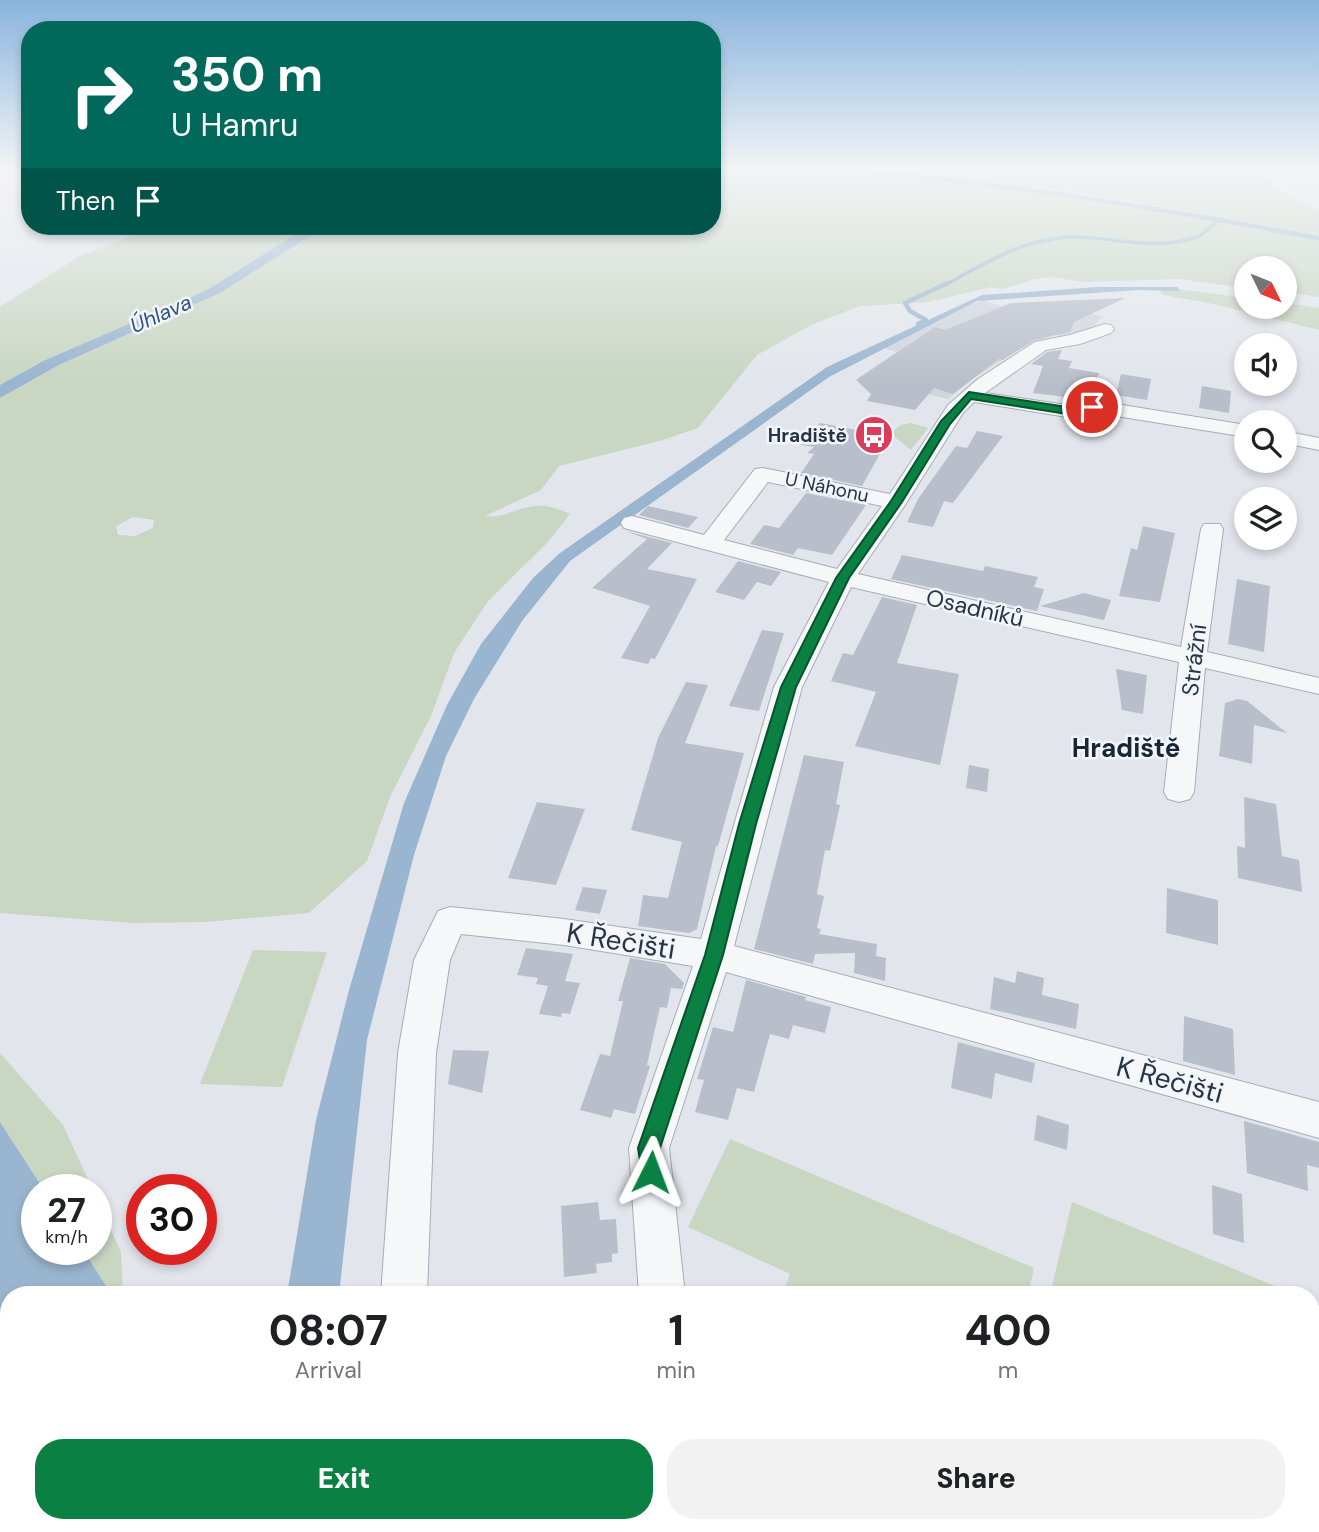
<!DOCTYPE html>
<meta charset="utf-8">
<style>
body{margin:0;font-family:"DM Sans",sans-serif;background:#f2f2f2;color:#202124;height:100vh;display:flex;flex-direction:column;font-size:26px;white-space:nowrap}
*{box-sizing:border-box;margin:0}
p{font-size:23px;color:#757577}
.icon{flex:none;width:38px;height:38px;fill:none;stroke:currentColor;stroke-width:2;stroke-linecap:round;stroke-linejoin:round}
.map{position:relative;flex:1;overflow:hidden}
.side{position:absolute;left:0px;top:1286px;width:1320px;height:247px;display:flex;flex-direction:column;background:#fff;border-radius:28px 28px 0 0;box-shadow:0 4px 10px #0003}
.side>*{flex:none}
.hud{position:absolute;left:21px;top:21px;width:700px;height:214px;border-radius:28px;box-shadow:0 4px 10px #0003;background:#00695c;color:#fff;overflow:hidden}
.needle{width:46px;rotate:133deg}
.buttons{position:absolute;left:1234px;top:256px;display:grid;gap:14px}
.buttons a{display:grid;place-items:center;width:63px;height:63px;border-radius:50%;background:#fff;box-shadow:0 4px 10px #0003;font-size:35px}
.speed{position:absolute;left:21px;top:1174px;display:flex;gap:14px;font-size:35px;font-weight:700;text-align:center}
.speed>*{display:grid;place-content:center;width:91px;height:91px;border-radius:50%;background:#fff;box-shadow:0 4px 10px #0003;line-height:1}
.speed small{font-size:18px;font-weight:400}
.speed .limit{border:10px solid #d22;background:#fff;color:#111}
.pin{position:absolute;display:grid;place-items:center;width:60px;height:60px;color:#fff;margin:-30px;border:4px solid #fff;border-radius:50%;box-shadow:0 2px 7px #0007}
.me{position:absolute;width:77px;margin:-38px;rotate:3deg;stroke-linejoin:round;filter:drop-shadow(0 0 5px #0008)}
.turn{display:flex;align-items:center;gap:24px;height:147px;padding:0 35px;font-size:32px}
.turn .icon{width:91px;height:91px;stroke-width:2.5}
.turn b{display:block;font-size:49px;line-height:60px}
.then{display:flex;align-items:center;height:66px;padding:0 35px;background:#0003;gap:14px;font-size:26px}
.eta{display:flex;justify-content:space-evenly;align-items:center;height:119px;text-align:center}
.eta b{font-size:42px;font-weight:800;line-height:49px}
.primary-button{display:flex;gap:14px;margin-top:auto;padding:14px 35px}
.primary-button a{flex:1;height:80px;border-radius:28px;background:#0b8043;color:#fff;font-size:28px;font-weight:800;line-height:80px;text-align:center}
.primary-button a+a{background:#f2f2f2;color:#202124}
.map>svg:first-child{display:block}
.built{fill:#d0d5de}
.green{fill:#c8d6c2;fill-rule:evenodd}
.water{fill:#9ab5cf}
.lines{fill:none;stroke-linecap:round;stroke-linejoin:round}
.stream-far1{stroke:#9ab5cf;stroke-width:3.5}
.stream{stroke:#9ab5cf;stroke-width:4.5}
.building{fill:#b9bfca}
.minor-casing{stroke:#a6adb7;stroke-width:2}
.minor{fill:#f5f7f9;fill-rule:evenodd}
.route{fill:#0b8043;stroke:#07532c;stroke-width:2}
.labels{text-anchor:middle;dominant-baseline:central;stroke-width:5;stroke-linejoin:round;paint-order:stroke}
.far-poi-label{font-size:19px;font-weight:bold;fill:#283446;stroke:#f2f5f9;text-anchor:end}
.far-street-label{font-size:19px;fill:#283446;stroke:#f2f5f9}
.far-water-label{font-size:21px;font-style:italic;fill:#2e547e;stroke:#f2f5f9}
.street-label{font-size:23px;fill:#283446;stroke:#f2f5f9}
.quarter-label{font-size:26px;font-weight:bold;fill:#1a2536;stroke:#f2f5f9}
.near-street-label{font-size:28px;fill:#283446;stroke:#f2f5f9}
</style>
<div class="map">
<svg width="1319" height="1532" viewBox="0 0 1319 1532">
<rect width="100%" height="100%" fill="#e2e6ec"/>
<path class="built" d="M982 300 1020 312 1071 310 1102 316 1089 333 1065 338 1055 334 1017 351 973 378 948 399 858 378 897 352 883 348 947 314Z"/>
<path class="green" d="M712 169C917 169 1119 200 1319 241V297L1285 292 1284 268H1246V288L1178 279 1082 282 1053 277 1034 279 1004 289 991 287 928 302 860 306 811 325 757 355 698 428 663 440 559 466 541 490 485 516C503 519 518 507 536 506 549 505 559 509 570 514L548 542 488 601 454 653 431 716 390 797 367 861 309 913 205 922 133 923 0 913V398L59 365 220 293 326 226H712ZM133 517 154 520 153 528 135 536 118 535 116 526Z
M862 169H1141L1258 172 1289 197 1319 210V236C1169 206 1015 179 862 169Z
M157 226H309L205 291 43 361 0 385V307L80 256Z
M1162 287 1246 298V306H1284L1285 303 1319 308V330L1214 304 1163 295 1159 291Z
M911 423 928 428 911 450 895 437 893 431 901 425Z
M253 950 327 952 282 1087 200 1084Z
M0 1053 63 1125 93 1190H44L0 1122Z
M730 1139 1034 1268 1028 1295H782L790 1274 688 1227Z
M96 1197 121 1252 123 1295H112L83 1250H96Z
M1072 1202 1297 1295H1050Z
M1311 1301 1319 1304V1532H995L996 1524H1311Z"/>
<path class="water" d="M805 169C891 168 975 180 1060 192 1147 205 1233 219 1319 236V241C1149 207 978 182 805 169Z
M309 226H326L220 293 59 365 0 398V385L43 361 205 291Z
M1097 287H1177L1180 291 1139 290 977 301 829 377 570 561 522 621 474 699 446 756 414 855 367 1040 339 1295H287L316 1120 349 990 404 803 447 705 481 644 533 578 560 553 827 367 982 295Z
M0 1122 44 1190H37V1250H83L112 1295H9V1354L0 1329Z
M69 1524H225L227 1528 229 1524H279L276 1532H71Z"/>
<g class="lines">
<path class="stream-far1" d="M945 285C984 264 1023 239 1069 237 1112 236 1154 252 1197 237 1206 234 1212 223 1222 219"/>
<path class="stream" d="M918 324 926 320 910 311 905 303 948 283"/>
</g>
<path class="building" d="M1125 298 1074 322 1070 332 1034 340 1003 360 999 359 953 394 934 388 915 410 867 401 871 394 856 380 935 327 945 330 1011 303Z
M1062 350 1058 359 1072 361 1069 368 1099 373 1090 400 1033 393 1043 366 1031 364 1047 352Z
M1121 374 1151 379 1147 400 1116 395Z
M1202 386 1231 391 1229 413 1199 408Z
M820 423 867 432 858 448 881 452 862 486 801 473 814 454 807 453 814 447 801 445Z
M977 431 1003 436 953 503 944 501 933 527 907 522 918 499 956 446 967 448Z
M806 493 866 505 832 555 798 548 793 555 750 544 764 525 779 528Z
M648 506 698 517 688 528 639 515Z
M1143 526 1175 533 1160 602 1119 596 1131 548 1137 550Z
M625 531 672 543 647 569 697 579 655 659 651 658 648 664 621 658 650 606 592 588 647 539Z
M902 555 983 571 985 566 1038 577 1034 587 1044 589 1037 611 891 579Z
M738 561 781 572 771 586 757 582 744 600 715 592Z
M1237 579 1270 586 1264 652 1228 644Z
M1084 593 1111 600 1104 620 1040 606Z
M882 597 917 605 897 663 959 674 940 765 855 746 876 692 831 681 843 653 853 655Z
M762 630 784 633 759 711 729 706Z
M1116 669 1147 675 1143 714 1122 710Z
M686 682 708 685 685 743 744 753 718 846H716L697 929 689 933 638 926 643 895 668 898 682 842 631 830 658 738Z
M1238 699 1247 701 1287 733 1254 725 1252 764 1219 756 1225 703Z
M804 755 844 762 836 804 840 805 830 851 825 850 817 894 824 896 817 928 821 929 819 934 877 944 876 956 886 958 885 981 854 973 855 953 815 954 813 964 754 949Z
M969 765 989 769 987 792 966 788Z
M1244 797 1276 804 1282 856 1299 860 1302 892 1238 878 1237 846 1245 848Z
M537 802 585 809 556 885 508 878Z
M583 887 607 890 600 914 575 910Z
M1167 888 1218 900V945L1166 933Z
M526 948 573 954 565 981 580 983 570 1014 562 1013 561 1017 539 1014 548 986 536 984 538 978 517 975Z
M630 958 665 964 684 983 682 989 671 988 667 1008 660 1007 647 1065 650 1066 635 1114 614 1109 611 1118 580 1110 600 1054 610 1056 623 1001H618Z
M1017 971 1044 978 1042 995 1079 1004 1076 1029 990 1009 994 977 1015 983Z
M746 980 806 997 805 1000 831 1007 825 1033 793 1025 789 1039 770 1034 754 1092 737 1088 728 1120 695 1112 704 1080 697 1079 713 1027 733 1032Z
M1184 1016 1233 1029 1235 1075 1183 1061Z
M958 1042 1035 1063 1032 1083 995 1073 992 1099 951 1088Z
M453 1050 489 1051 482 1093 448 1084Z
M1037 1115 1069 1125 1067 1150 1034 1140Z
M1244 1121 1319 1142V1168L1307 1165 1308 1191 1247 1173Z
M1212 1185 1242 1194 1244 1243 1213 1234Z
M598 1202 600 1220 616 1219 618 1253 612 1254V1262L596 1264 597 1273 564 1277 561 1206Z"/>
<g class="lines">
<defs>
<path id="minor" d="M1105 324 1111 325 1114 329 1111 333 1080 344 1046 350 985 393 1067 405 1104 402 1246 425V437L1104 414 1067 417 974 402 963 413 907 502 858 574 1181 647 1201 529 1204 524H1220L1223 529 1207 652 1319 678V694L1205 668 1194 792 1190 799 1179 802 1168 799 1164 792 1179 662 851 587 802 687 734 946 1319 1102V1138L726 972 669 1148 685 1295H639L629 1148 693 966 564 945 461 934 450 960 436 1053 427 1295H381L398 1053 414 960 438 911 450 907 564 919 701 939 774 687 829 582 624 528 621 523 624 518 632 516 704 535 755 469 763 468 890 494 948 405 978 379 1035 342 1070 335ZM768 482 882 506 837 569 724 540Z
M1284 431 1319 438V450L1284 443Z
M400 1524H452L454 1532H402Z
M730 1524H783L786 1532H733Z"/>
</defs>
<use href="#minor" class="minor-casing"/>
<use href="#minor" class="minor"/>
</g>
<linearGradient id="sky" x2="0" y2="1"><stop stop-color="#89b4de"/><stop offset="0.44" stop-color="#f2f4f6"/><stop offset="1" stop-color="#f2f4f6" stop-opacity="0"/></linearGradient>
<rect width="1319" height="383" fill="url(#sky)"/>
<path class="route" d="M969 392 1067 407 1092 404 1097 407 1067 414 971 399 950 424 902 502 849 578 796 687 756 824 723 955 660 1148 662 1172 659 1179 651 1182 643 1179 638 1148 705 955 739 824 781 687 836 578 891 501 941 421Z"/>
<defs>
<symbol id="bus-disc" viewBox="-11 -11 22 22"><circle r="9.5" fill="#db3c5a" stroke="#f2f5f9"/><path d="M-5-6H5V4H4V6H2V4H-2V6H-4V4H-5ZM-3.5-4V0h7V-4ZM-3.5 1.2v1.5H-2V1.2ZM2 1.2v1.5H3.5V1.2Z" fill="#fff"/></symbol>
</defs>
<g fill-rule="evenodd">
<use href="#bus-disc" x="852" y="413" width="44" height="44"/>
</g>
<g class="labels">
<g class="far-poi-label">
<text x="847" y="435">Hradiště</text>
</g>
<g class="far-street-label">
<text transform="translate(827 487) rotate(12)">U Náhonu</text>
</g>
<g class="far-water-label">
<text transform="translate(161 314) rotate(-24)">Úhlava</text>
</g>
<g class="street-label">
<text transform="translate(975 608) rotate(13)">Osadníků</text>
<text transform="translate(1194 660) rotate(-83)">Strážní</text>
</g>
<g class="quarter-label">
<text x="1126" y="748">Hradiště</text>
</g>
<g class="near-street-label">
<text transform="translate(621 941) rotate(9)">K Řečišti</text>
<text transform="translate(1170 1080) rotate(15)">K Řečišti</text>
</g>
</g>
</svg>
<div class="buttons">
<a><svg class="needle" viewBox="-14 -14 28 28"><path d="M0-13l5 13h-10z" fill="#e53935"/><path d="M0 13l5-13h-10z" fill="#757577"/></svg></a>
<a><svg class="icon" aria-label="sound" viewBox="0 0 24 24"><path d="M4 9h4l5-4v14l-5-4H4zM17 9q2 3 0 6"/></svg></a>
<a><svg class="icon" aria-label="search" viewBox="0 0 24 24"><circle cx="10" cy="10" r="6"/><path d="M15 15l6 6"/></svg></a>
<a><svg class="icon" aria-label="layers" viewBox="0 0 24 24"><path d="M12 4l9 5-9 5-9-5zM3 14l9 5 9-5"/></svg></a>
</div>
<div class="speed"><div>27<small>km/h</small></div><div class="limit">30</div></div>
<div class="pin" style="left:1092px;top:407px;background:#d93025"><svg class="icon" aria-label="arrive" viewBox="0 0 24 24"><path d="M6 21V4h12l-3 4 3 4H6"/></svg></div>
<svg class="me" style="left:651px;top:1172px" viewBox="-20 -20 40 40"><path d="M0-17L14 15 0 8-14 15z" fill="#0b8043" stroke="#fff" stroke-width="4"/></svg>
<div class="hud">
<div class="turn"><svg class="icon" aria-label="right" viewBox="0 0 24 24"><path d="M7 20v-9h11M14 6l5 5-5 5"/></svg><div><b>350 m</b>U Hamru</div></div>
<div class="then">Then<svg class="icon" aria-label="arrive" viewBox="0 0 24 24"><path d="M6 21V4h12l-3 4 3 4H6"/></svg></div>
</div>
<section class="side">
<div class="eta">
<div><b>08:07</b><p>Arrival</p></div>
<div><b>1</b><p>min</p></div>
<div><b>400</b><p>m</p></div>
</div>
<div class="primary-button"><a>Exit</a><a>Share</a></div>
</section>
</div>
